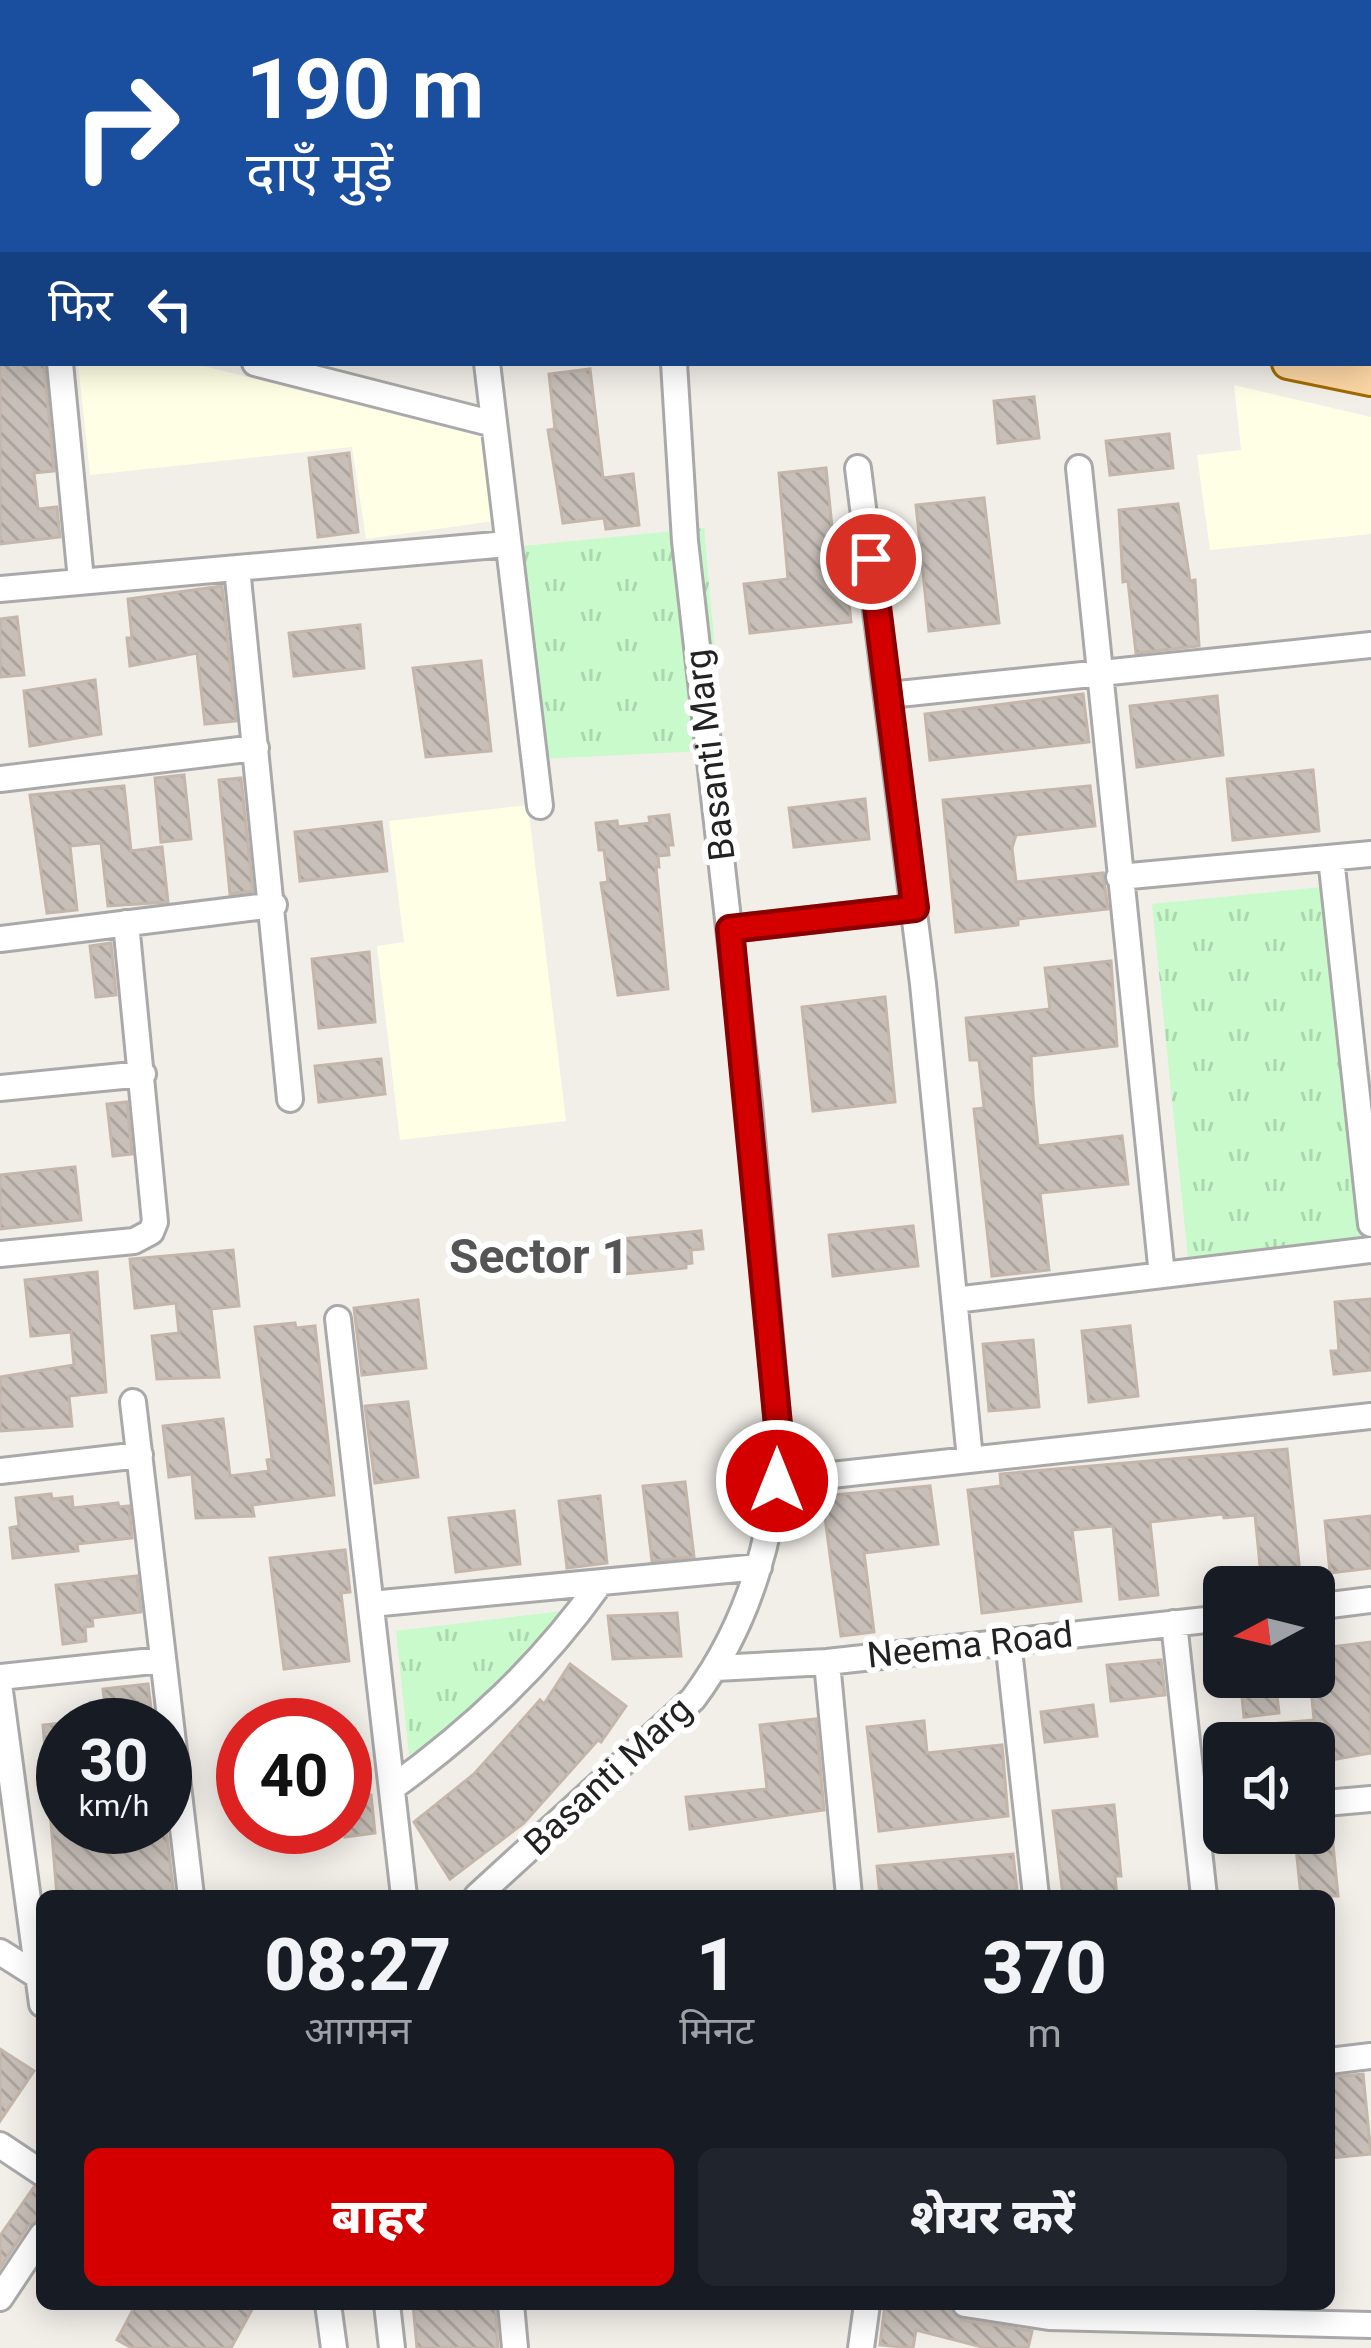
<!DOCTYPE html>
<html lang="hi">
<meta charset="utf-8">
<style>
body{margin:0;font-family:Roboto,"Noto Sans Devanagari",sans-serif;background:#20242c;color:#f1f3f6;height:100vh;display:flex;flex-direction:column;font-size:45px;white-space:nowrap}
*{box-sizing:border-box;margin:0}
p{font-size:39px;color:#9ea1a6}
.icon{flex:none;width:66px;height:66px;fill:none;stroke:currentColor;stroke-width:2;stroke-linecap:round;stroke-linejoin:round}
.map{position:relative;flex:1;overflow:hidden}
.panel{position:absolute;left:36px;top:1890px;width:1299px;height:420px;display:flex;flex-direction:column;background:#171b24;border-radius:18px;box-shadow:0 6px 30px #0003}
.panel>*{flex:none}
.top-card{position:absolute;left:0px;top:0px;width:1371px;height:366px;box-shadow:0 6px 30px #0003;background:#1a4fa0;color:#fff;overflow:hidden}
.needle{width:78px;rotate:263deg}
.buttons{position:absolute;left:1203px;top:1566px;display:grid;gap:24px}
.buttons a{display:grid;place-items:center;width:132px;height:132px;border-radius:18px;background:#171b24;box-shadow:0 6px 30px #0003;font-size:60px}
.speed{position:absolute;left:36px;top:1698px;display:flex;gap:24px;font-size:60px;font-weight:700;text-align:center}
.speed>*{display:grid;place-content:center;width:156px;height:156px;border-radius:50%;background:#171b24;box-shadow:0 6px 30px #0003;line-height:1}
.speed small{font-size:30px;font-weight:400}
.speed .limit{border:18px solid #d22;background:#fff;color:#111}
.pin{position:absolute;display:grid;place-items:center;width:102px;height:102px;color:#fff;margin:-51px;border:6px solid #fff;border-radius:50%;box-shadow:0 3px 12px #0007}
.me{position:absolute;width:132px;margin:-66px;rotate:0deg;stroke-linejoin:round;filter:drop-shadow(0 0 9px #0008)}
.turn{display:flex;align-items:center;gap:42px;height:252px;padding:0 48px;font-size:54px}
.turn .icon{width:156px;height:156px;stroke-width:2.5}
.turn b{display:block;font-size:84px;line-height:102px}
.then{display:flex;align-items:center;height:114px;padding:0 48px;background:#0003;gap:24px;font-size:45px}
.eta{display:flex;justify-content:space-evenly;align-items:center;height:204px;text-align:center}
.eta b{font-size:72px;font-weight:800;line-height:84px}
.action{display:flex;gap:24px;margin-top:auto;padding:24px 48px}
.action a{flex:1;height:138px;border-radius:18px;background:#d40000;color:#fff;font-size:48px;font-weight:800;line-height:138px;text-align:center}
.action a+a{background:#20242c;color:#f1f3f6}
.map>svg:first-child{display:block}
.education{fill:#ffffe5}
.park{fill:url(#park-tufts)}
.building{fill:url(#building-back-hatch);stroke:#c4b6ab;stroke-width:3}
.lines{fill:none;stroke-linecap:round;stroke-linejoin:round}
.minor-casing{stroke:#a9a9a9;stroke-width:30}
.major-casing{stroke:#a06b00;stroke-width:36}
.minor{stroke:#fff;stroke-width:24}
.major{stroke:#fcd6a4;stroke-width:30}
.route-casing{stroke:#8a0000;stroke-width:30}
.route{stroke:#d40000;stroke-width:21}
.labels{text-anchor:middle;dominant-baseline:central;stroke-width:12;stroke-linejoin:round;paint-order:stroke}
.street-label{font-size:36px;fill:#222;stroke:#fff}
.district-label{font-size:48px;font-weight:bold;fill:#555;stroke:#fff}
</style>
<div class="map">
<svg width="1371" height="2348" viewBox="0 0 1371 2348">
<defs>
<pattern id="park-tufts" width="24" height="20" patternUnits="userSpaceOnUse" patternTransform="scale(3)"><rect width="24" height="20" fill="#c8facc"/><path d="M3 7l-1-3M5 7V3M7 7l1-3M15 17l-1-3M17 17v-4M19 17l1-3" fill="none" stroke="#acd6af"/></pattern>
<pattern id="building-back-hatch" width="6" height="6" patternUnits="userSpaceOnUse" patternTransform="scale(3)"><rect width="6" height="6" fill="#c7bfb8"/><path d="M-1 5l2 2M0 0l6 6M5-1l2 2" fill="none" stroke="#aba49e"/></pattern>
</defs>
<rect width="100%" height="100%" fill="#f2efe9"/>
<path class="education" d="M78 363H192L494 440 501 520 366 539 352 447 90 475Z
M1234 385 1371 417V534L1210 550 1197 455 1241 450Z
M528 805 566 1121 400 1140 377 946 404 942 389 821Z"/>
<path class="park" d="M704 528 724 750 540 759 513 547Z
M1331 886 1368 1250 1189 1268 1152 904Z
M562 1611C526 1668 469 1723 409 1755L396 1631Z"/>
<path class="building" d="M0 363H44L54 471 34 473 38 509 57 507 60 537 0 544Z
M590 369 603 478 633 474 639 525 606 529 604 518 563 523 548 430 555 429 549 374Z
M1034 397 1039 438 998 443 994 401Z
M1169 434 1173 468 1110 475 1106 441Z
M349 453 358 532 318 537 309 458Z
M826 468 832 527 840 574 846 573 851 622 750 633 744 584 788 579 779 473Z
M984 498 999 623 929 631 916 505Z
M1178 504 1190 581 1195 580 1199 646 1136 653 1128 581 1123 582 1119 510Z
M222 586 236 721 205 724 197 653 130 666 127 638H132L128 599Z
M17 617 24 675 0 677V619Z
M360 625 364 668 294 676 289 633Z
M481 661 491 751 426 757 413 668Z
M95 680 101 734 30 746 24 691Z
M1083 694 1089 742 930 760 925 714Z
M1217 696 1223 755 1137 767 1130 706Z
M1313 770 1319 831 1233 840 1227 779Z
M184 775 191 839 161 842 155 778Z
M241 778 253 891 230 894 219 780Z
M124 786 131 851 162 847 168 902 108 906 101 843 70 846 77 910 47 913 30 795Z
M1090 786 1095 826 1016 835 1012 848 1016 882 1103 873 1108 909 1018 919V925L956 932 943 800Z
M865 799 869 839 794 847 789 808Z
M669 815 673 845H668L669 855 658 856 659 867H656L668 989 618 995 601 883 608 882 604 850H599L596 823 617 821 618 827 650 823 649 817Z
M381 822 387 871 300 881 295 832Z
M111 943 116 995 96 997 90 946Z
M369 952 375 1022 319 1028 312 959Z
M1111 961 1117 1046 1031 1056 1033 1097 1038 1146 1122 1136 1128 1184 1040 1193 1049 1270 992 1276 974 1109 984 1108 979 1060H970L966 1018 1050 1009 1045 968Z
M885 997 895 1102 813 1111 802 1007Z
M381 1059 385 1094 319 1102 315 1066Z
M127 1102 132 1154 113 1156 107 1104Z
M75 1167 81 1220 0 1229V1175Z
M913 1226 918 1266 833 1276 829 1235Z
M701 1231 703 1249 691 1250 692 1263 686 1264V1268L613 1275 610 1240Z
M233 1250 239 1306 211 1309 219 1377 157 1379 152 1336 179 1333 176 1303 135 1308 130 1259Z
M97 1272 106 1392 69 1396 72 1426 0 1431V1377L74 1365 71 1332 31 1336 25 1280Z
M1371 1299V1370L1334 1374 1331 1351H1339L1335 1302Z
M418 1300 426 1368 362 1375 354 1308Z
M295 1323 296 1328 315 1326 334 1495 252 1505 254 1516 196 1518 192 1474 169 1477 163 1426 223 1419 230 1476 269 1471 267 1460 272 1459 255 1327Z
M1130 1326 1138 1396 1089 1402 1082 1331Z
M1033 1340 1039 1407 989 1411 983 1344Z
M408 1402 418 1477 375 1483 365 1406Z
M1287 1449 1301 1583 1262 1586 1255 1515 1224 1518 1223 1514 1150 1522 1158 1595 1120 1599 1113 1526 1072 1530 1081 1601 982 1613 968 1490 1001 1486 1000 1474Z
M685 1482 694 1557 652 1561 643 1486Z
M930 1486 938 1544 864 1553 874 1632 841 1636 822 1496Z
M51 1494 52 1499 72 1497 73 1508 118 1503 119 1507 129 1506 132 1538 77 1544 78 1551 13 1558 10 1528 19 1526 16 1498Z
M600 1496 607 1563 567 1568 559 1501Z
M514 1511 520 1564 456 1572 449 1518Z
M1371 1516V1568L1330 1573 1325 1521Z
M345 1550 350 1592 341 1593 349 1661 284 1669 270 1558Z
M137 1576 141 1612 92 1618 93 1626 85 1627 86 1641 63 1644 56 1585Z
M677 1613 681 1656 613 1659 608 1616Z
M1371 1642V1753L1314 1763V1743H1281L1279 1723 1314 1720 1310 1677H1314V1649Z
M1161 1660 1165 1695 1111 1701 1107 1665Z
M570 1664 626 1706 601 1742 598 1740 524 1823 450 1879 414 1822 474 1774 540 1700 544 1704Z
M1240 1677H1275L1279 1713 1244 1717Z
M148 1684 153 1725H107L103 1689Z
M1093 1705 1097 1736 1045 1742 1041 1712Z
M816 1719 824 1810 690 1829 686 1797 767 1789 760 1725Z
M924 1721 927 1753 1002 1745 1008 1816 879 1831 867 1727Z
M63 1723V1827H166L174 1896H57L43 1725Z
M355 1729 364 1796 371 1795 375 1833 345 1837V1730Z
M1114 1805 1121 1876H1115L1117 1896H1063L1053 1811Z
M1332 1834 1338 1896H1301L1295 1838Z
M1013 1854 1017 1890 880 1896 877 1866Z
M0 2049 34 2071 0 2121Z
M1363 2074 1371 2154 1329 2158V2077Z
M34 2187 42 2189V2219L28 2226 0 2268V2236Z
M136 2304H255L231 2348H132L117 2340Z
M413 2304H495L498 2348H417Z
M885 2304 925 2309 926 2304H933L949 2308 962 2320 1032 2331 1028 2348H986L916 2330 913 2348 880 2345Z"/>
<g class="lines">
<defs>
<path id="minor" d="M911 0 926 3
M736 3 737 0
M1070 3V0
M1368 96H1371
M0 107 3 108
M0 296 3 297
M1368 316 1371 317
M60 363 81 580
M255 363 494 424
M487 363 540 806
M858 468 923 984 970 1459
M1079 468 1162 1275
M237 568 290 1099
M0 589 507 544
M889 695 1371 645
M0 779 256 748
M1331 858 1371 1224
M1119 877 1371 854
M730 929 915 908
M0 939 274 905
M0 1088 143 1074
M0 1254 134 1241 151 1232 155 1222 126 923
M955 1300 1371 1250
M338 1319 404 1896
M133 1402 191 1896
M0 1471 140 1455
M777 1481 1371 1416
M371 1604 759 1567
M1314 1607 1371 1600
M1174 1623 1204 1896
M1008 1640 1036 1896
M827 1662 849 1896
M716 1668 827 1662 1224 1618
M0 1677 162 1660
M0 1691 42 2004
M392 1788C473 1729 542 1665 600 1583
M1314 1804 1371 1799
M477 1896 693 1699C750 1623 776 1530 779 1436L749 1104 685 541 674 363
M0 1952 38 1976
M1329 2061 1371 2056
M0 2145 42 2173
M0 2298 42 2235
M328 2304 334 2348
M387 2304 392 2348
M511 2304 515 2348
M965 2304 1049 2317 1371 2325
M861 2348 867 2304"/>
<path id="major" d="M0 9 3 10
M0 57 3 58
M1368 339H1371
M1288 363 1371 380"/>
</defs>
<use href="#minor" class="minor-casing"/>
<use href="#major" class="major-casing"/>
<use href="#minor" class="minor"/>
<use href="#major" class="major"/>
</g>
<g class="lines">
<defs>
<path id="route" d="M777 1481 779 1436 730 929 915 908 871 559"/>
</defs>
<use href="#route" class="route-casing"/>
<use href="#route" class="route"/>
</g>
<g class="labels">
<g class="street-label">
<text transform="translate(710 755) rotate(-97)">Basanti Marg</text>
<text transform="translate(970 1645) rotate(-6)">Neema Road</text>
<text transform="translate(608 1776) rotate(-43)">Basanti Marg</text>
</g>
<g class="district-label">
<text x="539" y="1256">Sector 1</text>
</g>
</g>
</svg>
<div class="buttons">
<a><svg class="needle" viewBox="-14 -14 28 28"><path d="M0-13l5 13h-10z" fill="#e53935"/><path d="M0 13l5-13h-10z" fill="#9ea1a6"/></svg></a>
<a><svg class="icon" aria-label="sound" viewBox="0 0 24 24"><path d="M4 9h4l5-4v14l-5-4H4zM17 9q2 3 0 6"/></svg></a>
</div>
<div class="speed"><div>30<small>km/h</small></div><div class="limit">40</div></div>
<div class="pin" style="left:871px;top:559px;background:#d93025"><svg class="icon" aria-label="arrive" viewBox="0 0 24 24"><path d="M6 21V4h12l-3 4 3 4H6"/></svg></div>
<svg class="me" style="left:777px;top:1481px" viewBox="-20 -20 40 40"><circle r="17" fill="#d40000" stroke="#fff" stroke-width="3"/><path d="M0-11L8 9 0 5-8 9z" fill="#fff"/></svg>
<div class="top-card">
<div class="turn"><svg class="icon" aria-label="right" viewBox="0 0 24 24"><path d="M7 20v-9h11M14 6l5 5-5 5"/></svg><div><b>190 m</b>दाएँ मुड़ें</div></div>
<div class="then">फिर<svg class="icon" aria-label="left" viewBox="0 0 24 24"><path d="M17 20v-9H6M10 6l-5 5 5 5"/></svg></div>
</div>
<section class="panel">
<div class="eta">
<div><b>08:27</b><p>आगमन</p></div>
<div><b>1</b><p>मिनट</p></div>
<div><b>370</b><p>m</p></div>
</div>
<div class="action"><a>बाहर</a><a>शेयर करें</a></div>
</section>
</div>
